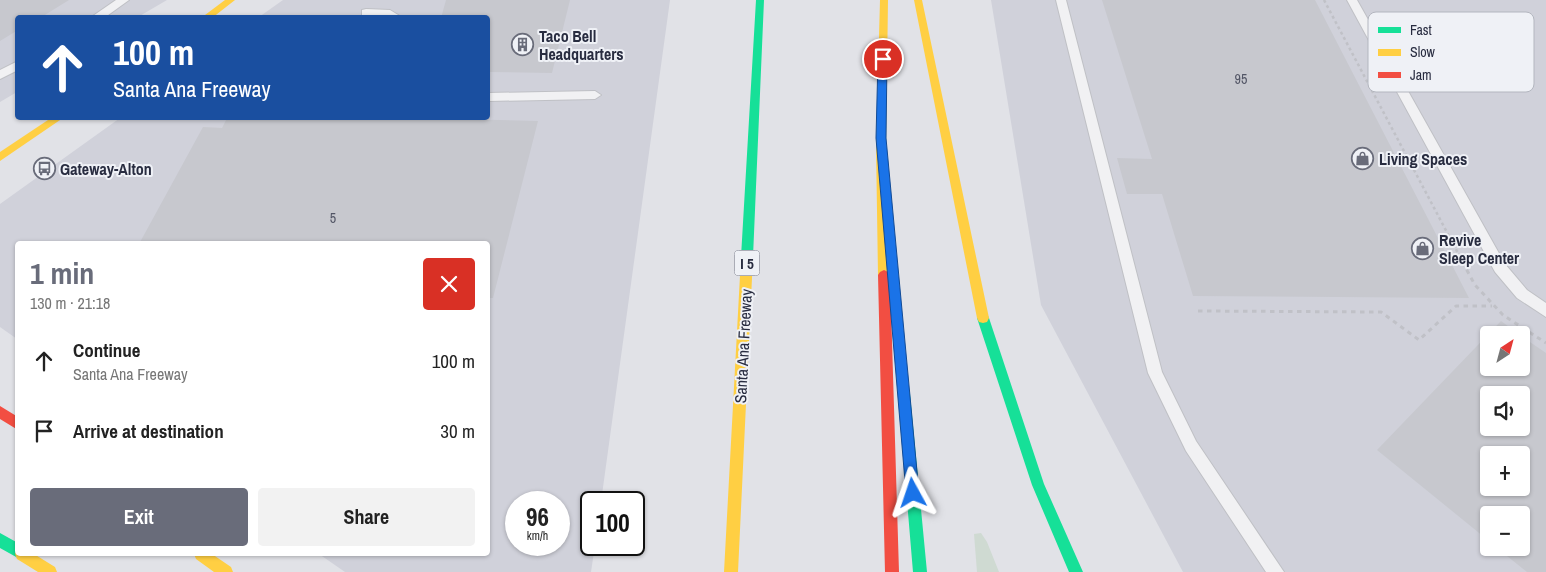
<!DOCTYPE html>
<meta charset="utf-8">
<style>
body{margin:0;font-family:"Archivo Narrow",sans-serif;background:#f2f2f2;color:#222;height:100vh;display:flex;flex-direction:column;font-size:19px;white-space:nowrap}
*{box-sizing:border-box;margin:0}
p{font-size:16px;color:#767676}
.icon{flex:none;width:28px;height:28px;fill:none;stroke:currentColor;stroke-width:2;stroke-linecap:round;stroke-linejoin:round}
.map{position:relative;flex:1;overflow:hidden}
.panel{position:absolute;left:15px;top:241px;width:475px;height:315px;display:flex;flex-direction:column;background:#fff;border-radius:5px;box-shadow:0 1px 4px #0004}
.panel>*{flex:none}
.top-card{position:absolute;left:15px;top:15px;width:475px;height:105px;border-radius:5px;box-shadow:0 1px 4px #0004;background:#1a4fa0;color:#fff;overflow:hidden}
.needle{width:32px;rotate:36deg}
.fabs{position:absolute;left:1480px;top:326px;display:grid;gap:10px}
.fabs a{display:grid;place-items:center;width:50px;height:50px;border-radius:5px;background:#fff;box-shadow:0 1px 4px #0004;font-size:25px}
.speed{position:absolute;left:505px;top:491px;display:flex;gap:10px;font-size:25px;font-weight:700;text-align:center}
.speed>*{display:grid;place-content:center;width:65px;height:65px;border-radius:50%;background:#fff;box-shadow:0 1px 4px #0004;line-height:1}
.speed small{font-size:12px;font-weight:400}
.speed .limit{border:2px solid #111;border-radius:8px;background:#fff;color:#111}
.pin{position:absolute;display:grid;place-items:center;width:42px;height:42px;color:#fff;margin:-21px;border:2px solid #fff;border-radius:50%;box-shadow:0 1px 5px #0007}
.me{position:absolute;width:55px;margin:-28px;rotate:355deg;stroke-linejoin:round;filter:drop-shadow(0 0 4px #0008)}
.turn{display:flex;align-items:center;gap:18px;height:105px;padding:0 15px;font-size:22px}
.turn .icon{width:65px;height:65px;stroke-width:2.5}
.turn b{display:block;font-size:35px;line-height:42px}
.round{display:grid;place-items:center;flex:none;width:52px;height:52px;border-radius:5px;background:#f2f2f2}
.headline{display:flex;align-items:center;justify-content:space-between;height:85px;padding:0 15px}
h1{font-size:30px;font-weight:700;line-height:38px;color:#696c7a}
.cta{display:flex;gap:10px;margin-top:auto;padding:10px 15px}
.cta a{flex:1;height:58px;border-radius:5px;background:#696c7a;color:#fff;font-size:20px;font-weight:700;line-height:58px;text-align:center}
.cta a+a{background:#f2f2f2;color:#222}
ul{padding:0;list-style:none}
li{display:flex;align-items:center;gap:15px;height:70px;padding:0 15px}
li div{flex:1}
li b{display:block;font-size:19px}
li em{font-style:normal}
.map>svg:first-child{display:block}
.built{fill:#d0d1da;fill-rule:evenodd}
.green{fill:#cfdad2}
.building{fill:#c7c8ce;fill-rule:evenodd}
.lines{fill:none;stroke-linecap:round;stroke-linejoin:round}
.lane-casing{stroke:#bfc0c5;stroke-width:2}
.path-far1{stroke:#c0c1c7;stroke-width:2.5;stroke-dasharray:3 3;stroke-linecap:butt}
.path{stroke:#c0c1c7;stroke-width:3;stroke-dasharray:4.5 4.5;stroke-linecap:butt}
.lane{fill:#f1f1f3;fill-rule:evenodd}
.fast{fill:#16e098;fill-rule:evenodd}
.slow{fill:#ffcf43;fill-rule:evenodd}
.jam{fill:#f24e42;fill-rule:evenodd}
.route{fill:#1a73e8;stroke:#114b97}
.labels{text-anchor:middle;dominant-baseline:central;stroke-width:4;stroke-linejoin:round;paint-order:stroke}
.number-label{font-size:14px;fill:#525565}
.shield{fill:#eff1f6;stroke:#646777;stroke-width:1}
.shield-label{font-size:15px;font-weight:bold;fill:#282c40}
.poi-label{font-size:16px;font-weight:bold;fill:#282c40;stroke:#eff1f6;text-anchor:start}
.street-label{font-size:16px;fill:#282c40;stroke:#eff1f6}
.key{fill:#eff1f6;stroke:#b3b6bf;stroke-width:1}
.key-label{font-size:14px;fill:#282c40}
</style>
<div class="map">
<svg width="1546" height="572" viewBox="0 0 1546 572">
<rect width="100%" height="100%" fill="#e1e2e7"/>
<path class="built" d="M0 0H167L138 17 18 18 17 92 0 102Z
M283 0H670L601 502H591V545H595L591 572H345L319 554H488V244H18L17 339 0 327V204L120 118H488V18L259 17ZM516 502H559V545H516Z
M991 0H1546V572H1183L1041 305ZM1489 335H1521V368H1489ZM1489 395H1521V428H1489ZM1489 455H1521V488H1489ZM1489 515H1521V548H1489Z"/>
<path class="green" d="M981 533 987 542 999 572H977L974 534Z"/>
<path class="building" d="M0 0H69L40 18H18V30L0 41Z
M446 0H570L552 73 488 72V18H441Z
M1102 0H1315L1469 298 1193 296 1162 194H1127L1117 158 1152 159Z
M227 118H415L538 121 493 298H488V244H139L203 127 222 128Z
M1501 321 1520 335H1489V368H1521V336L1546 353V572H1527L1497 548H1521V515H1489V541L1377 450ZM1489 395H1521V428H1489ZM1489 455H1521V488H1489Z"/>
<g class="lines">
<defs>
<path id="lane" d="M116 0H129L104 18H90Z
M1056 0H1066L1162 372 1196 441 1284 572H1266L1186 451 1148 373Z
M1347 0H1357L1505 264 1527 290 1546 303V317L1517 298 1495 272Z
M366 9 390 10 403 18 362 16V10Z
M18 61V70L0 79V70Z
M595 91 601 95 595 99 488 101V93Z"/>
</defs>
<use href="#lane" class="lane-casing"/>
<path class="path-far1" d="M1324 0 1459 255"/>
<path class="path" d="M1458 254 1475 285 1503 315 1546 343
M1198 311 1381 312 1419 340 1456 306H1492"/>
<use href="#lane" class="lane"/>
<path class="fast" d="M756 0H764L753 257 751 260H743L741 257Z
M983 313 987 314 989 318 1044 484 1083 572H1069L1032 485 977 318 979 314Z
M904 388 908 390 910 394 927 572H913L898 394 900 390Z
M0 533 18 543V554H24L23 556 18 558 0 548Z"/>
<path class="slow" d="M225 0H235L212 18H201Z
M880 0H888L886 146 890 275 888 278H880L878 275 876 146Z
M914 0H922L989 318 987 322 983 323 979 322 977 318Z
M51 118H63L0 161V152Z
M747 252 751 254 753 257 738 572H724L741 257 743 254Z
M17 549 18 554H34L55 567 57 572H38L17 559 15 554Z
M194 554H212L231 567 233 572H214L196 559Z"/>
<path class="jam" d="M884 270 888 272 890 275 899 572H885L878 275 880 272Z
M0 406 18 417V430L0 419Z"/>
</g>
<path class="route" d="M883 56 887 59 886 138 919 493 918 498 913 500 908 498 906 493 876 138 878 59Z"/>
<defs>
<symbol id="building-ring" viewBox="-11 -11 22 22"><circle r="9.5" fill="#eff1f6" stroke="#696c7a" stroke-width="1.5"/><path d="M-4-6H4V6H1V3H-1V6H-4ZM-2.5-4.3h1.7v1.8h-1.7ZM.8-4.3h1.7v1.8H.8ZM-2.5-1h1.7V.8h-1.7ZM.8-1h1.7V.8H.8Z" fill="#696c7a"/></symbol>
<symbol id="shop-ring" viewBox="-11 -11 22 22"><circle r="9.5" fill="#eff1f6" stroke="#696c7a" stroke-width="1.5"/><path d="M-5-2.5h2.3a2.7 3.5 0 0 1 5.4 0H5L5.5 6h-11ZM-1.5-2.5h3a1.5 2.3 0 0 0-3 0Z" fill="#696c7a"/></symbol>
<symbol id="bus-ring" viewBox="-11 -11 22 22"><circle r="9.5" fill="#eff1f6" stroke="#696c7a" stroke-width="1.5"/><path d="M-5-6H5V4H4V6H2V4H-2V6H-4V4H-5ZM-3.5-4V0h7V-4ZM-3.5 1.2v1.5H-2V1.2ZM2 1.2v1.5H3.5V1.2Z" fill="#696c7a"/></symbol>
</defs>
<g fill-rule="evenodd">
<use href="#building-ring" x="510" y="32" width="25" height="25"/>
<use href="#shop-ring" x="1350" y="146" width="25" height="25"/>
<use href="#bus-ring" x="32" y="156" width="25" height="25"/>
<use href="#shop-ring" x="1410" y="236" width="25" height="25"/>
</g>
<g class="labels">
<g class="number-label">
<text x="1241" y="79">95</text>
<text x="333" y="218">5</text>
</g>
<rect class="shield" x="734.5" y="250.5" width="25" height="25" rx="4"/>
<g class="shield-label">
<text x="747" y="263">I 5</text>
</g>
<g class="poi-label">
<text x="539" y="36">Taco Bell<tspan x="539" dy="18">Headquarters</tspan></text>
<text x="1379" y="159">Living Spaces</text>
<text x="60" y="169">Gateway-Alton</text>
<text x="1439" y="240">Revive<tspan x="1439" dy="18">Sleep Center</tspan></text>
</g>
<g class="street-label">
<text transform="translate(743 346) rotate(-87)">Santa Ana Freeway</text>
</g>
</g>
<rect x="1368" y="12" width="166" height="80" rx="8" class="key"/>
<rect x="1378" y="27" width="23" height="6" fill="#16e098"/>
<rect x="1378" y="49" width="23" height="7" fill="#ffcf43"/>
<rect x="1378" y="72" width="23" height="6" fill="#f24e42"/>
<g class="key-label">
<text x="1410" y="35">Fast</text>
<text x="1410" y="57">Slow</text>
<text x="1410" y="80">Jam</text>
</g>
</svg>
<div class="fabs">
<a><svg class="needle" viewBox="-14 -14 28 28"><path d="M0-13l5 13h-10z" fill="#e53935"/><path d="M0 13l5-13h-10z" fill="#767676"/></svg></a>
<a><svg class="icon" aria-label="sound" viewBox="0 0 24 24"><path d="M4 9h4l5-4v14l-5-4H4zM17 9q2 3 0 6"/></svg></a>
<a>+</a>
<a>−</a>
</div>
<div class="speed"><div>96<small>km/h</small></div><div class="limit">100</div></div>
<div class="pin" style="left:883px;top:59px;background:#d93025"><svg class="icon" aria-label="arrive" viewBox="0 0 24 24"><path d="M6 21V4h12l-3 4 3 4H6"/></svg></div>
<svg class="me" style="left:913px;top:493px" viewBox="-20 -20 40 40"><path d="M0-17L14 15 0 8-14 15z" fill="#1a73e8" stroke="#fff" stroke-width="4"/></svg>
<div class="top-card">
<div class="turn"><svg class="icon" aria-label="ahead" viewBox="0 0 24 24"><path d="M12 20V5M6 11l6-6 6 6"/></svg><div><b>100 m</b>Santa Ana Freeway</div></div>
</div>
<section class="panel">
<div class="headline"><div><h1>1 min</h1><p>130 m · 21:18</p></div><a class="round" style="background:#d93025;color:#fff"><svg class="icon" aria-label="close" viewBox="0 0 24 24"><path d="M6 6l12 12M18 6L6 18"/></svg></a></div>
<ul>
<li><svg class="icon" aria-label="ahead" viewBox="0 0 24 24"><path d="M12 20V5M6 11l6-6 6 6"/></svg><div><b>Continue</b><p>Santa Ana Freeway</p></div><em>100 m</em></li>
<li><svg class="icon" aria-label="arrive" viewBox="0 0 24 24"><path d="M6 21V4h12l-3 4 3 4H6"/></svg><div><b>Arrive at destination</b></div><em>30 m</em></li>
</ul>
<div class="cta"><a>Exit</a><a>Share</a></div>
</section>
</div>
